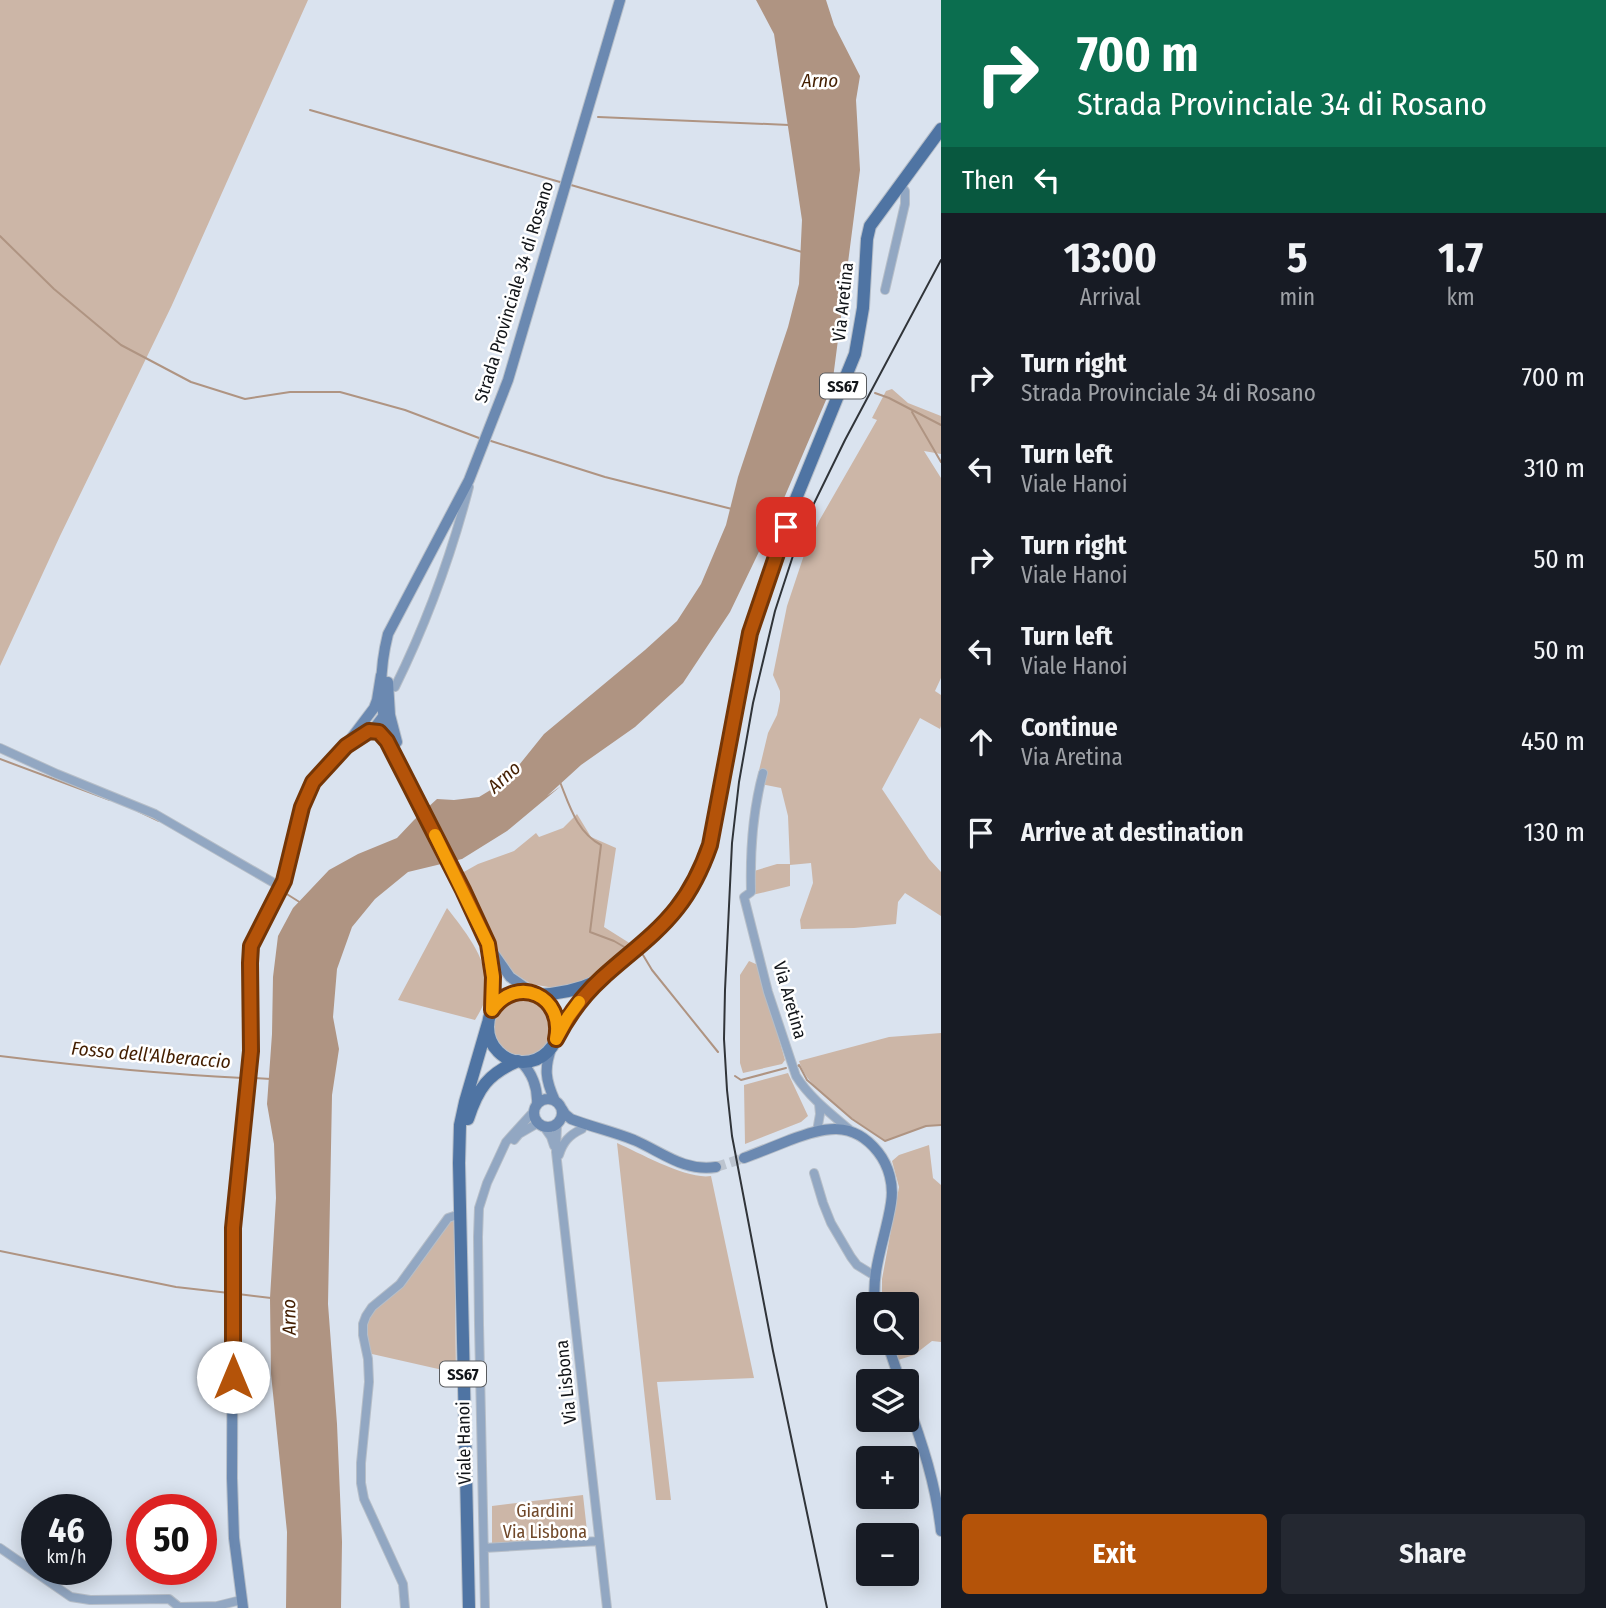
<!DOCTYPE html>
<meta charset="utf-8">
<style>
body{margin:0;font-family:"Fira Sans Condensed",sans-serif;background:#242831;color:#f1f3f6;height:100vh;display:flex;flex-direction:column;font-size:26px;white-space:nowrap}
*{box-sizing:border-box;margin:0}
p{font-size:23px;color:#9ea1a6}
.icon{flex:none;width:38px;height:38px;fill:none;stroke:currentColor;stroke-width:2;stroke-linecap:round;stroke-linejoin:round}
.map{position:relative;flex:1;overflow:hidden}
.drawer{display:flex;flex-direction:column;background:#171b24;width:665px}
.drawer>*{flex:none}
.top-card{background:#0b6e4f;color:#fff;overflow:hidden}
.tools{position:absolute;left:856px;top:1292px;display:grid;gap:14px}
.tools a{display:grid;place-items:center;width:63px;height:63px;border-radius:7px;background:#171b24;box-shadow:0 4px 18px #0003;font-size:35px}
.speed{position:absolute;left:21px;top:1494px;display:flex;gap:14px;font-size:35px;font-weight:700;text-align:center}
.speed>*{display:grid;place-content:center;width:91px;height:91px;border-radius:50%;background:#171b24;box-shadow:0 4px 18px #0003;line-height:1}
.speed small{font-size:18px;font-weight:400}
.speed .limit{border:10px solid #d22;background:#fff;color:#111}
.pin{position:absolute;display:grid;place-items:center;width:60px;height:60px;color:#fff;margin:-30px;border-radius:14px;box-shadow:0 4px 10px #0006}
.me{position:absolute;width:77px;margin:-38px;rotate:0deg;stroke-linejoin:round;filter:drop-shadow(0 0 5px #0008)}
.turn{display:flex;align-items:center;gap:24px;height:147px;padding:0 21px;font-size:32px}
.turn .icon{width:91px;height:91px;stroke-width:2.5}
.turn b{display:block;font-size:49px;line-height:60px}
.then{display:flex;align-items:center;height:66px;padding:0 21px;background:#0003;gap:14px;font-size:26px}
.eta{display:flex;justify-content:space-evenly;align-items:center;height:119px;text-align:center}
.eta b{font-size:42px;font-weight:700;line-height:49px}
.action{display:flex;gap:14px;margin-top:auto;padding:14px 21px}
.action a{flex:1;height:80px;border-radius:7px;background:#b45309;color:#fff;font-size:28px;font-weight:700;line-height:80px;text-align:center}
.action a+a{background:#242831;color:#f1f3f6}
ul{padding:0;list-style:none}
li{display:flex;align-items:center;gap:21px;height:91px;padding:0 21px}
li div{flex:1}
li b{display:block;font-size:26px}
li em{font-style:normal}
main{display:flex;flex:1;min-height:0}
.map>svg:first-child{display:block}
.green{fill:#ccb6a7}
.water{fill:#af9482}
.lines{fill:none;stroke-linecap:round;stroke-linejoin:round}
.stream{stroke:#af9482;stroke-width:2}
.secondary-tunnel{stroke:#bcc4cf;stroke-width:10;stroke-dasharray:10 5;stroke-linecap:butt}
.street-casing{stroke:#b6bec8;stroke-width:10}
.secondary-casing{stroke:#b6bec8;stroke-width:12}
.primary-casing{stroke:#b6bec8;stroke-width:14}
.street{stroke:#92a7c2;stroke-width:8}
.secondary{stroke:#6b89b1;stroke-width:10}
.primary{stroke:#4f74a3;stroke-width:12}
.rail{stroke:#303439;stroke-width:2}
.route-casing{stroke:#753606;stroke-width:18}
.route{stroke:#b45309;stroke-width:12}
.slow{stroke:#f59e0b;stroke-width:12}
.labels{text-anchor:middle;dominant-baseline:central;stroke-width:5;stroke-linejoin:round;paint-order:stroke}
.shield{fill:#fff;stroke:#595b5e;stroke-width:2}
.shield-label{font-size:16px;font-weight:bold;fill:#121519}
.street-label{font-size:18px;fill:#121519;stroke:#fff}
.park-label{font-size:18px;fill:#704829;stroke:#fff}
.water-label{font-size:19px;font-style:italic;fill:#431e00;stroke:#fff}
</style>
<main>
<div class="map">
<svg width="941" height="1608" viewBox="0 0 941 1608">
<rect width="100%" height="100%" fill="#dae3ef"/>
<path class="green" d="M0 0H308L172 305 60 536 0 666Z
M892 389 908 403 941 416V454L924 451 941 478V678L935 691 941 695V726L940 729 920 718 882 789 929 859 941 872V916L905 893 898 902 896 924 854 928 801 929 800 920 813 883 811 863 790 865V886L752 895 751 872 777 864H790L788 816 781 788 756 783 768 733 777 715 780 701V691L773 675 787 606 804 555 819 521 877 420 872 418 886 391Z
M577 814 591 837 616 848 604 927 631 944 601 971 581 984 554 988 531 984 509 970 495 947 462 873 478 864 514 851 536 833 539 837 563 828Z
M447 908C467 934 497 969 483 1005 481 1010 478 1015 475 1020L398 1000Z
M749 961 758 965 785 1060 782 1064 743 1073 740 1063V975Z
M494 1027a29 29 0 1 1 58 0a29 29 0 1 1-58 0Z
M941 1033V1125L926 1126 885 1141C860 1124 806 1090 799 1061L889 1037Z
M788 1073 808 1116 801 1122 745 1144 744 1085Z
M617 1143C640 1153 687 1180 711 1176L754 1378 657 1382 671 1500H656Z
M929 1145 933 1178 941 1185V1342L932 1341 914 1355 898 1360 892 1342H906V1304H882V1279L899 1187 892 1161 899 1155Z
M454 1220 456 1373 372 1354C363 1338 365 1324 374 1309L449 1221Z
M583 1495 588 1540 582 1541 580 1537 569 1538 564 1542 492 1545V1506Z"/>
<path class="water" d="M756 0H826L834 25 860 76 856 100 860 170 832 386 779 510 730 612 683 683 635 727 581 765 547 796 561 786 507 831 462 859 408 872 375 899 352 927 337 969 333 1017 339 1049 332 1095 328 1304 337 1424 342 1542 341 1608H286L287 1532 271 1374 270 1298 276 1198 274 1144 267 1104 272 1034 273 977 278 936 293 908 329 870 358 854 397 838 414 820 437 799 454 800 479 797 507 780 544 734 645 650 677 621 701 584 726 525 738 477 788 327 799 284 802 220 793 160 774 34Z"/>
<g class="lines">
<path class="stream" d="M310 110 560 182
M598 117 789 125
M571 185 802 252
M0 236 54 289 121 345 191 382 245 399 290 392H340L405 410 479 438
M850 384 866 390
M875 393 889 398 941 425
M912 412 941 462
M491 441 605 477 732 509
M0 759 110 800
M560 782C570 807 577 832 601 845L590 932 614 941 626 948
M138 811 159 821
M282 891 301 903
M643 955 652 970 718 1052
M0 1056C81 1066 162 1074 243 1078
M798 1066 799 1065 807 1080 852 1119 885 1141 926 1126 941 1125
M735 1076 741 1080 786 1068
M252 1078 271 1079
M0 1251 176 1287 229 1293
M238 1294 271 1298"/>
<path class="secondary-tunnel" d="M716 1167 744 1158"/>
<defs>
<path id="street" d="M885 290 905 204V191L900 184
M395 687C427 622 451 556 469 487
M0 748 57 774 155 814 281 887
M763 773C752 813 750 852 751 892L744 897 768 992 796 1076C810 1098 830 1113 850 1130
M557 1125 556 1152 607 1608
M544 1127 551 1137 554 1146
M817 1131 820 1114 819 1104
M514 1140 519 1134 538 1123
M559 1155C563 1142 569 1135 582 1129
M814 1173 823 1203 831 1223 851 1257 857 1265 875 1276
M0 1548 71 1597 90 1600 169 1599 179 1607 217 1606 241 1600
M484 1548 599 1541
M405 1608 403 1584 364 1499 361 1483V1463L369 1382 368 1359 363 1335V1324L366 1316 372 1307 400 1284 448 1218 460 1214
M485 1608 479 1324 478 1237 479 1208 487 1183 506 1142 534 1111"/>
<path id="secondary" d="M388 682 390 715 397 742
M354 740 375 727 384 715
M407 778 463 889 487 944 510 977 533 993
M408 782C381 737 375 686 388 634L469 480 508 380 620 0
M489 950 493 977 492 1010
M552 1046C544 1068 545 1079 555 1101
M520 1061C532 1072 538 1088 537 1104
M534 1113a14 14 0 1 1 28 0a14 14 0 1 1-28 0Z
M562 1109 565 1114 571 1119C592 1127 614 1132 634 1140 662 1152 684 1172 716 1167
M744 1158C760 1152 775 1146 790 1140 823 1128 852 1119 878 1152 889 1166 894 1185 891 1203 886 1237 871 1269 875 1304
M887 1342 900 1381
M906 1399C922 1442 936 1485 941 1531
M243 1608 234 1538 232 1478 233 1228 251 1051 250 963 251 946 283 881 302 806 306 794 313 782 346 745 374 708 377 700 381 675"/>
<path id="primary" d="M488 1027a35 35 0 1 1 70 0a35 35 0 1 1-70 0Z
M537 995C558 994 576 991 595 982
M556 1039C564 1025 571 1010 583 998 617 960 662 934 690 890 699 876 705 861 710 845L750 633 793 506 855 354 863 308 867 239 870 226 941 129
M468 1119C478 1088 488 1074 518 1061
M469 1608 459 1163 460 1125 465 1102 488 1023"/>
</defs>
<use href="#street" class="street-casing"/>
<use href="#secondary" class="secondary-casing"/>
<use href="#primary" class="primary-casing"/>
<use href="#street" class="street"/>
<use href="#secondary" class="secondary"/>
<use href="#primary" class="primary"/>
<path class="rail" d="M827 1608 773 1351 732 1136 727 1090 724 1039 725 990 732 843 739 782 753 703 775 611 802 528 845 440 941 260"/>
</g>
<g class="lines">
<defs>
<path id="route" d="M233 1377V1228L251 1051 250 963 251 946 284 881 302 807 313 782 346 746 369 731 379 732 387 741 408 782 463 890 488 944 493 977 492 1010C517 974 565 996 556 1039 568 1016 582 996 602 978 627 955 656 935 677 908 692 889 702 868 710 845L750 633 786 527"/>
</defs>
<use href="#route" class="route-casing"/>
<use href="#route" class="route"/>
<path class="slow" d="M435 835 488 944 493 977 492 1010C517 974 565 996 556 1039L568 1017 579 1002"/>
</g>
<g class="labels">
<g class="shield">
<rect x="820" y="373.5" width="46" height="25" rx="5"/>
<rect x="440" y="1361.5" width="46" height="25" rx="5"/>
</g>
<g class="shield-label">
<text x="843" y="386">SS67</text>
<text x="463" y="1374">SS67</text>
</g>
<g class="street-label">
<text transform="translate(514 292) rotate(-73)">Strada Provinciale 34 di Rosano</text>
<text transform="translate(843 302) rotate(-84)">Via Aretina</text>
<text transform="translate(790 1000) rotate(74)">Via Aretina</text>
<text transform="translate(566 1382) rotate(-96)">Via Lisbona</text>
<text transform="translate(464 1443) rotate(-91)">Viale Hanoi</text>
</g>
<g class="park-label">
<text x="545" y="1511">Giardini<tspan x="545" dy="21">Via Lisbona</tspan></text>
</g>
<g class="water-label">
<text x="820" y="80">Arno</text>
<text transform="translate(504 777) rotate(-42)">Arno</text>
<text transform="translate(151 1055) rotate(5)">Fosso dell'Alberaccio</text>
<text transform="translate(289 1317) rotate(-91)">Arno</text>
</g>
</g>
</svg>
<div class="tools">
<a><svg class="icon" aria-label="search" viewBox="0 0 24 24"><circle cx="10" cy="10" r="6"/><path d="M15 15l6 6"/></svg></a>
<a><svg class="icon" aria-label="layers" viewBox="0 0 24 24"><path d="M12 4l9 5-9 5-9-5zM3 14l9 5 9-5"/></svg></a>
<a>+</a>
<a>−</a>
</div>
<div class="speed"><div>46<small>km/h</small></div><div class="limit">50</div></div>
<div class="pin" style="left:786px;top:527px;background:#d93025"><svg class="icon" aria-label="arrive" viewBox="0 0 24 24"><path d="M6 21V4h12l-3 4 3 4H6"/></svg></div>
<svg class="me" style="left:233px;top:1377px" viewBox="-20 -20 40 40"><circle r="19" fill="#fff"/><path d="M0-13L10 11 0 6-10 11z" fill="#b45309"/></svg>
</div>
<section class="drawer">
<div class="top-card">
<div class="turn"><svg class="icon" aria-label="right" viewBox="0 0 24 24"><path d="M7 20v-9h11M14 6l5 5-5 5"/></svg><div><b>700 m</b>Strada Provinciale 34 di Rosano</div></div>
<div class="then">Then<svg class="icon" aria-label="left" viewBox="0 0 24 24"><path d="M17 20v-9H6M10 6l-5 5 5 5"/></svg></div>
</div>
<div class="eta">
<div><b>13:00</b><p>Arrival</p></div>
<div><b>5</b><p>min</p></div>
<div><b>1.7</b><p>km</p></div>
</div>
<ul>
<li><svg class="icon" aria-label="right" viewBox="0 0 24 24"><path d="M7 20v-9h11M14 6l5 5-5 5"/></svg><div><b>Turn right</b><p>Strada Provinciale 34 di Rosano</p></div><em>700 m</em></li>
<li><svg class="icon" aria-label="left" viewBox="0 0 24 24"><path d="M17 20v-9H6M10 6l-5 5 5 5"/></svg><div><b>Turn left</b><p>Viale Hanoi</p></div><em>310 m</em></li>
<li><svg class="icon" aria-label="right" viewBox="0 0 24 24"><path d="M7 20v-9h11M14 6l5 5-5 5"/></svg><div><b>Turn right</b><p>Viale Hanoi</p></div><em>50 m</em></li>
<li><svg class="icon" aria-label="left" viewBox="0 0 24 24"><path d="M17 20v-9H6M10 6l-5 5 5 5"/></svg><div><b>Turn left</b><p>Viale Hanoi</p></div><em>50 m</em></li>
<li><svg class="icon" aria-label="ahead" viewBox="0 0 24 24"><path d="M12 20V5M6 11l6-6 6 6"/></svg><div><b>Continue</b><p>Via Aretina</p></div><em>450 m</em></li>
<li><svg class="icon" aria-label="arrive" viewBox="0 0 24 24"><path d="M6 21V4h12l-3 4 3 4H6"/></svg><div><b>Arrive at destination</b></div><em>130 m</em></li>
</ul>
<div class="action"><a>Exit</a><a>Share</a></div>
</section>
</main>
